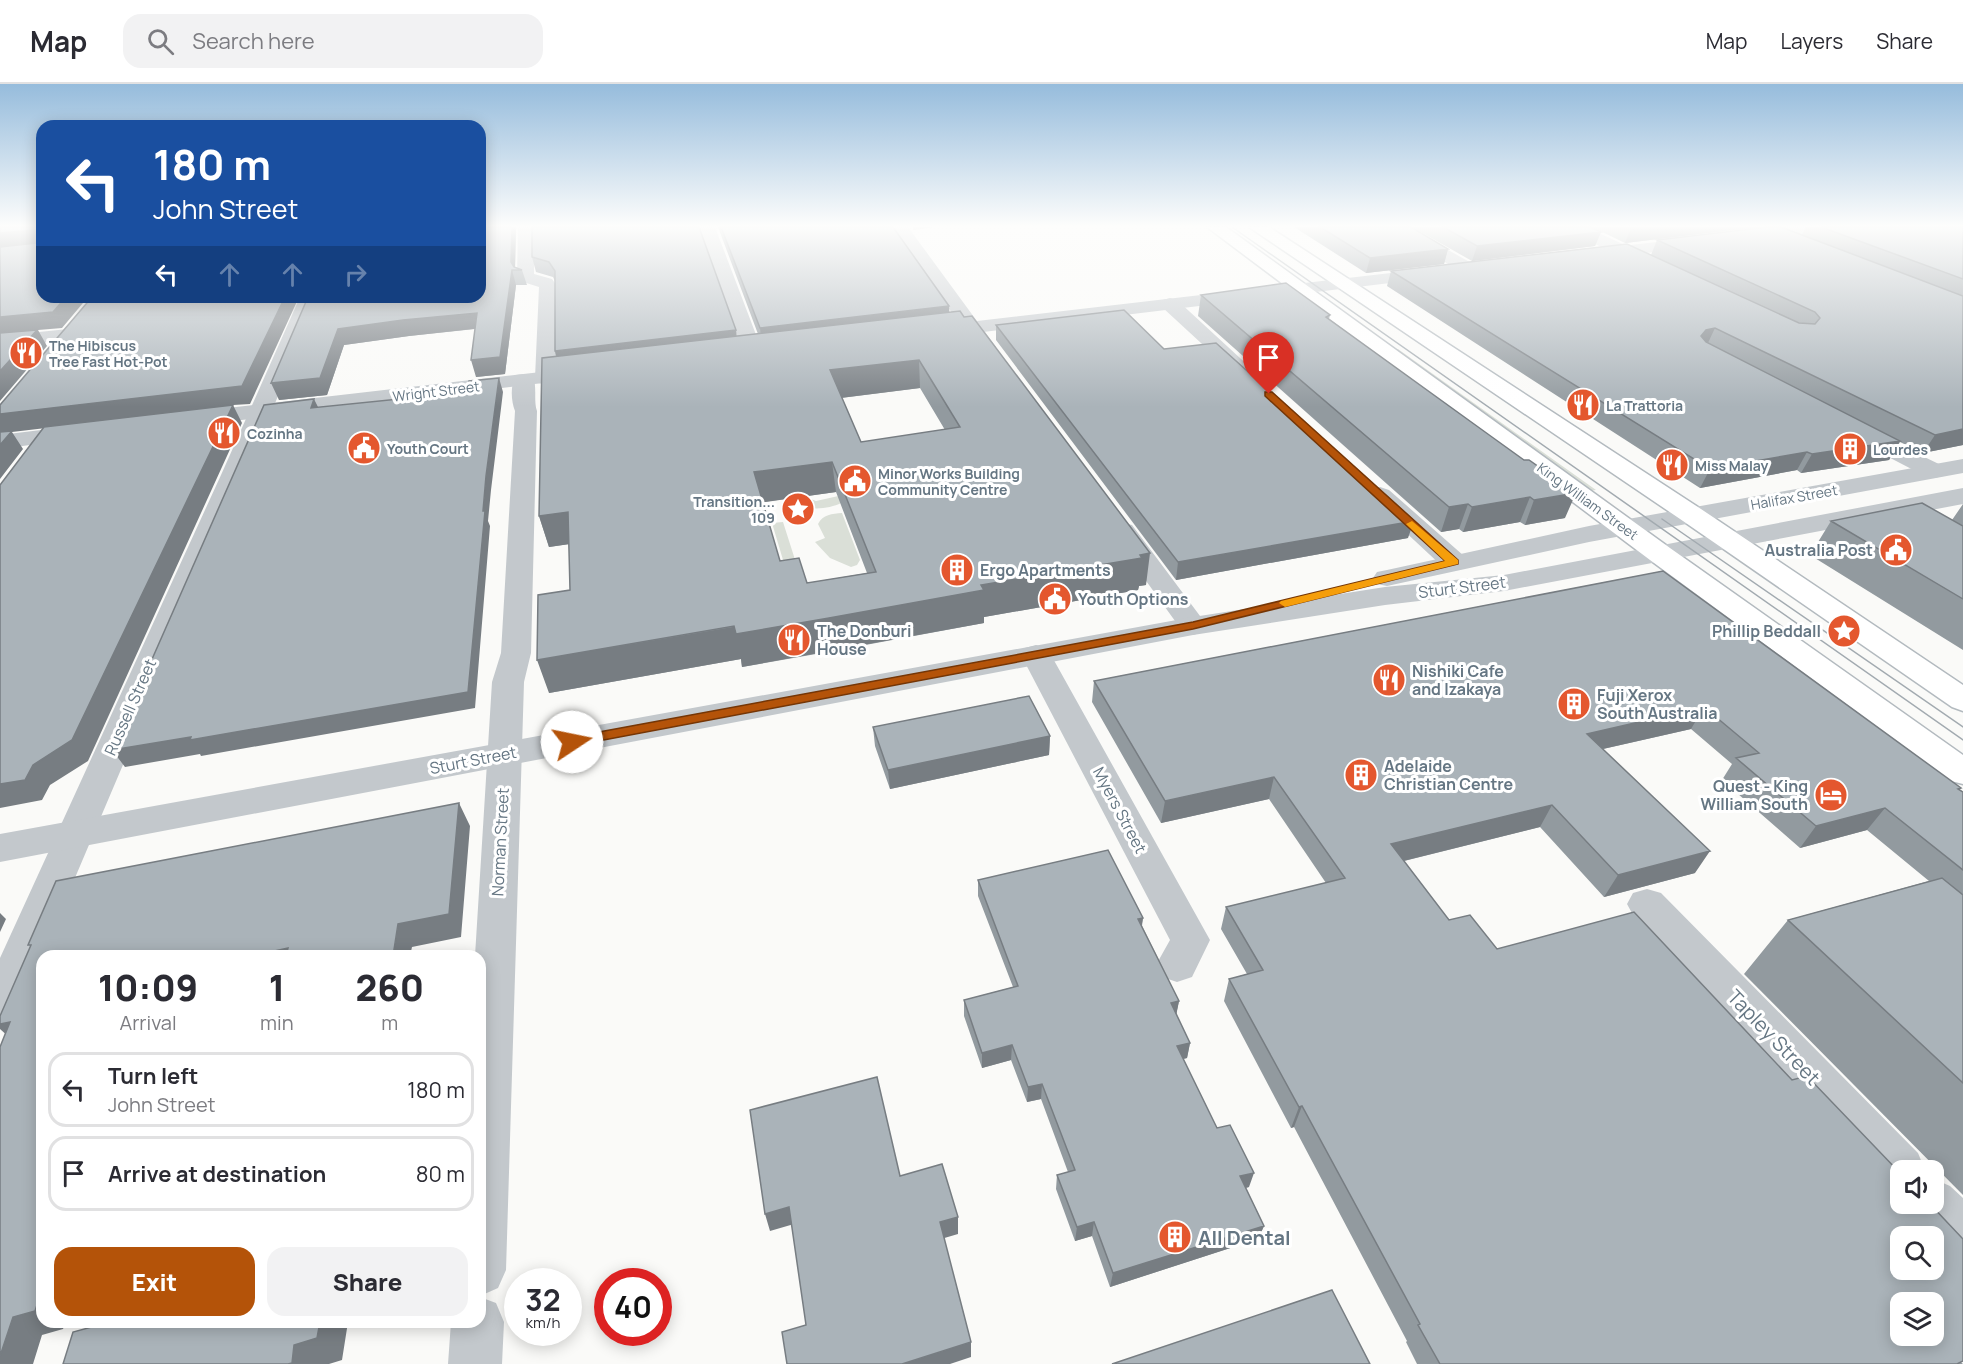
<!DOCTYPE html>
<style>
body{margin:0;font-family:Manrope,sans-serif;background:#f2f2f3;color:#2b2b33;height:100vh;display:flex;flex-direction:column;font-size:22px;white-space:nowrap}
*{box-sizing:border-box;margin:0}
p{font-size:20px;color:#7c7c81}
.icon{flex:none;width:33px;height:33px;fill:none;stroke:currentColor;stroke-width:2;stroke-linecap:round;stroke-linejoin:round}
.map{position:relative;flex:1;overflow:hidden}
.drawer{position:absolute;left:36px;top:866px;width:450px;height:378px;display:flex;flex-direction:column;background:#fff;border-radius:18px;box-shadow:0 3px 15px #0003}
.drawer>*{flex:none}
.top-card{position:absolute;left:36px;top:36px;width:450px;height:183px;border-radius:18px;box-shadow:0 3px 15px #0003;background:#1a4fa0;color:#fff;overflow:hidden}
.buttons{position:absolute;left:1890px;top:1076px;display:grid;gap:12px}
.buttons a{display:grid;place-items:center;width:54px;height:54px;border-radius:12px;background:#fff;box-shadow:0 3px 15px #0003;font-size:30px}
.speed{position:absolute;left:504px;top:1184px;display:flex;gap:12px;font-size:30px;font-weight:700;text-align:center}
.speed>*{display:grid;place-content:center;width:78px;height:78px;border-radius:50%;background:#fff;box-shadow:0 3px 15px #0003;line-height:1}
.speed small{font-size:15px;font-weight:400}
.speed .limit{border:9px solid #d22;background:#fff;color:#111}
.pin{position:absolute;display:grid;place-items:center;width:51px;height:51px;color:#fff;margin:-62px -26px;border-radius:50% 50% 50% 0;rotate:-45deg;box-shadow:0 0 6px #0007}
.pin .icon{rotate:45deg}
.me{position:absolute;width:66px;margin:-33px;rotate:79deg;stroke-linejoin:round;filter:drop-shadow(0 0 4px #0008)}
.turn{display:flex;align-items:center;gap:21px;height:126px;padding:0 18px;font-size:27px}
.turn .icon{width:78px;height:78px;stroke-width:2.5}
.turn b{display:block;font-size:42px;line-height:51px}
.lanes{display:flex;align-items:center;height:57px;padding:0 18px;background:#0003;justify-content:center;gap:30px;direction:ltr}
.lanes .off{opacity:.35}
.eta{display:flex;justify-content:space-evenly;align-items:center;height:102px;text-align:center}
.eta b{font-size:36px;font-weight:800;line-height:42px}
.action{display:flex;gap:12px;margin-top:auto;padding:12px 18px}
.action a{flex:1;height:69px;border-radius:18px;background:#b45309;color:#fff;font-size:24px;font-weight:800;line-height:69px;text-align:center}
.action a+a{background:#f2f2f3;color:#2b2b33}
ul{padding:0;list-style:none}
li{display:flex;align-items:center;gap:18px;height:75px;margin:0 12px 9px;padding:0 6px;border:3px solid #e1e1e2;border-radius:18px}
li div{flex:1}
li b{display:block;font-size:22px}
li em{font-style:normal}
header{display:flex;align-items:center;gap:36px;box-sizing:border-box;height:84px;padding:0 30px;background:#fff;border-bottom:2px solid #e1e1e2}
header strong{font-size:28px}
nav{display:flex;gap:33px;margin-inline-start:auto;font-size:21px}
.search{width:420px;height:54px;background:#f2f2f3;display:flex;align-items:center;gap:15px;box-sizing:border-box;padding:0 21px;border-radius:18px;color:#7c7c81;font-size:22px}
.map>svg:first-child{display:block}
.green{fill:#dadfd7}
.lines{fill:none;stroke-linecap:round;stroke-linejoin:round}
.secondary-casing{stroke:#b3babf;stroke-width:3}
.minor{fill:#c3c8cc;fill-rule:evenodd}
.tertiary{fill:#c3c8cc;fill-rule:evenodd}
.secondary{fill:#fff;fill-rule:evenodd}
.tram{stroke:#a2aab0;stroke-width:1.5}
.wall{fill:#929a9f;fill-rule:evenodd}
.shaded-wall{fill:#777d82}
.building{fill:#aab3b9;stroke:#777d82;stroke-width:1.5;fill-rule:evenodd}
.route{fill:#b45309;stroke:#753606;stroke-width:1.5}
.slow{fill:#f59e0b}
.labels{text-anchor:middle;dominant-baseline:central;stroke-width:6;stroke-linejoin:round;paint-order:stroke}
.far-poi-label{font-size:14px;font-weight:bold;fill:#657683;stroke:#fff;text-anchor:start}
.far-street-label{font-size:14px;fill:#657683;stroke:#fff}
.poi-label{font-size:16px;font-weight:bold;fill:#657683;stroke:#fff;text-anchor:start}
.street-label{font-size:16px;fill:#657683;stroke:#fff}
.near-street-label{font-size:20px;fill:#657683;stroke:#fff}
.near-poi-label{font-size:20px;font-weight:bold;fill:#657683;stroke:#fff;text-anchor:start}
</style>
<header>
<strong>Map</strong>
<div class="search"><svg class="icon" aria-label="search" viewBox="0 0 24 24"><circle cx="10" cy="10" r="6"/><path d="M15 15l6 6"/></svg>Search here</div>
<nav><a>Map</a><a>Layers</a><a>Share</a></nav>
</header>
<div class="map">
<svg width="1963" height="1280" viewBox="0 0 1963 1280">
<rect width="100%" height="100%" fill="#fafaf8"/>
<path class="green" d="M1398 265 1596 406 1589 407 1395 266Z
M805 405 806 413 816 417 852 409C849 412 845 417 841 419 827 426 798 429 793 411Z
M842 429 860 476 857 481 851 483 830 474 815 458 825 454 818 440C823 430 832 430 842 429Z
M783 438 798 485 786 486 772 439Z"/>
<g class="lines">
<defs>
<path id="secondary" d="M1207 143H1226L1670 464 1963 671V700L1951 697 1650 476Z
M1249 143H1269L1701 425 1963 601V627L1952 623 1683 437Z"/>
</defs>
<use href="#secondary" class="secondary-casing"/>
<path class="minor" d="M518 143H534V190L552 195 557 202V294L554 299 546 300 538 299 535 294 539 203 520 197 517 193Z
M699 143H715L763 269 760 273H746L743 269Z
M891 143H908L993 259 996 263 993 267H979Z
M1387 143H1407L1475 181 1478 185 1475 189H1463Z
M1564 143H1586L1657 176 1660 180 1657 184H1645L1566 146Z
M300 213H318L246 391 21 921 15 934 0 939V874L221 391Z
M1170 214 1177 216 1253 286 1257 290 1253 294 1246 296 1239 294 1163 224 1161 220 1163 216Z
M68 245 75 247 78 251 75 255 0 264V252Z
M524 290 532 291C538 301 533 316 537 327L531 569 524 598 506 1186 498 1204 480 1212V872H475L492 598 501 569 515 327C511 317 510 301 516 291Z
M1854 339 1943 382 1946 387 1943 392 1934 394 1925 392 1846 351 1842 346 1846 341Z
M1380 403 1389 406 1464 472 1468 478 1464 484 1454 486 1444 484 1371 416 1367 411 1371 406Z
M1123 439 1132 441 1203 536 1208 542 1203 548 1193 551 1183 548 1110 447 1114 441Z
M1036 561 1047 564 1051 571 1210 856 1192 893 1177 898 1162 893 1156 881 1170 856 1021 571 1025 564Z
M1647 805 1661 809 1918 1069 1925 1086H1900V1109L1884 1103 1633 831 1627 820 1633 809Z
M1934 1095 1950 1102 1963 1114V1175L1945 1168 1934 1155V1152H1930L1916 1136 1908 1119H1934Z
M480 1213 496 1219 504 1238 502 1280H448L451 1238H480Z"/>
<path class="tertiary" d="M1785 143H1834L1826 148 1748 158 1740 153 1748 148Z
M1700 153 1708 158 1706 162 1596 175 1590 174 1587 170 1590 166 1596 165Z
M1434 184 1440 185 1443 189 1440 193 934 254 927 252 924 248 927 244 934 242Z
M585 283 592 285 596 289 592 293 192 342 184 340 181 335 184 330 192 328Z
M82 341 90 343 94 348 90 353 0 365V351Z
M1963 375V389L1589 458 1387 502 1377 500 1373 494 1377 488 1387 486 1589 442Z
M1963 404V420L1504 507 1385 521 1193 551 0 778V750L1193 533 1385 503 1504 491Z"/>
<use href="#secondary" class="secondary"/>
<path class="tram" d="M1232 143 1963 656
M1662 435 1963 643"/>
</g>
<path class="wall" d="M516 143 515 184 522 186 527 201H516L505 290 476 293 475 245 409 252 344 261 327 311 279 316 308 213Z
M532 143 737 252 758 250 718 143H893L949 222V228L1146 501 1139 502 1138 506 984 533V539L833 567 742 583 741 575 549 609 570 506 569 460 549 463 539 432 556 273 555 267V197L553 193 536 188 532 173ZM920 304 945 346 861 358 841 314ZM836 408 867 489 807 499 780 477 763 418Z
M1294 143H1411L1448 165 1444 180 1366 189Z
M1412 143H1591L1601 148 1595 162 1472 177Z
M1592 143H1758L1625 159Z
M1806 143H1963V361L1923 369 1900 358 1889 376 1801 389 1797 386 1700 404 1387 202 1391 187 1651 171 1657 156 1802 151Z
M1201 211 1330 231 1329 235 1565 434 1525 441 1520 438 1463 448 1459 445 1441 448 1198 232Z
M996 241 1164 265 1408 454 1176 496 996 256Z
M1963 420V566L1810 471 1831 437 1952 436Z
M1663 487 1963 708V1111L1744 890 1788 836 1929 797 1867 746 1800 764 1722 696 1732 680 1691 645 1603 665 1695 789 1604 813 1540 743 1404 777 1449 836 1497 865 1963 1280H1417L1406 1258 1407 1257 1294 1043 1291 1044 1224 917 1229 895 1247 890 1221 845 1226 823 1326 799 1269 715 1161 739 1092 618 1094 597Z
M873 643 1050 652 1049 671 890 705 875 662Z
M978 796 1143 834 1142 842 1179 917 1176 931 1190 959 1187 974 1183 975 1217 1044 1249 1103 1246 1104 1264 1142 1258 1155 1110 1203 1092 1152 1075 1157 1056 1105 1057 1091 1068 1088 1041 1015 1027 1018 1011 976 982 984 964 932V916L1013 903 978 812Z"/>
<path class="shaded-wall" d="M512 143H516L515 186 511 178Z
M913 143H935L913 146Z
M1639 143H1758L1625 159 1631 144Z
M34 146 42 160 0 164V149Z
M1601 148 1595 162 1472 177 1477 162Z
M1448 165 1444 180 1366 189 1370 174Z
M512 186 516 201 505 290 476 293 471 276Z
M66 213H88L62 244 38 246 47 262 0 317V233Z
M285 213H299L250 320 233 321 242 339 88 677 50 701 42 716 0 724V700L33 681 233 322 12 348 23 365 0 395V330Z
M949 222 950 238 762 260 760 244Z
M477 229 482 244 409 252 344 261 327 311 279 316 271 299 338 245 403 236Z
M1715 244 1707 261 1701 252 1706 246Z
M736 246 738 262 559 283 555 267Z
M919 276 920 304 832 315 830 286Z
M499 294 503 308 491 406 488 437 490 442 475 624 201 672 200 670 125 683 112 666 483 427 486 392Z
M314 315 321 329 311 324Z
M1963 345V361L1923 369 1935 351Z
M1900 357 1889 376 1801 389 1812 370Z
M1807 368 1797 386 1700 404 1710 385Z
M832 378 836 408 759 419 754 388Z
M1576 409 1565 434 1525 441 1534 416Z
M1530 413 1520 438 1463 448 1472 423Z
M1468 420 1459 445 1441 448 1449 423Z
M568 428 577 459 549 463 539 432Z
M1414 437 1408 454 1176 496 1178 478Z
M1150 469 1146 501 1139 502 1138 506 984 533V539L742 583 741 575 549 609 537 576 981 501Z
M1704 623 1691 645 1576 671 1587 650Z
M1050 652 1049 671 890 705 888 686Z
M1274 693 1269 715 1161 739 1165 717Z
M459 719 470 742 461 853 412 863 410 872H393L398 840Z
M1552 721 1540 743 1383 782 1391 760Z
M1885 724 1867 746 1800 764 1816 742Z
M1710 767 1695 789 1604 813 1618 791Z
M0 829 6 835 0 848Z
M1143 834 1140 850 1138 835Z
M288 864 293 872H252Z
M1179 917 1176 932 1171 919Z
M10 938 20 963 0 945V940Z
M1190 959 1187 974 1174 977 1177 962Z
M1012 961 1011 976 982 984V969Z
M1042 1000 1041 1015 1027 1018 1028 1003Z
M1302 1022 1294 1043 1291 1044 1299 1023Z
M1254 1089 1249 1103 1235 1106 1240 1092Z
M789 1123 794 1140 770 1147 765 1130Z
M958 1133V1150L941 1155 940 1138Z
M1094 1138 1092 1152 1075 1157 1077 1143Z
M1264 1142 1258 1155 1110 1203 1113 1189Z
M42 1206V1238H66L63 1245 42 1251 33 1280H0V1272L13 1233Z
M320 1238H348L342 1276 329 1280H288L294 1261Z
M971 1258V1273L950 1280H902Z"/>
<path class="building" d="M0 143H42V213H66L53 228 0 233V163L36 159V148L34 146 0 149Z
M480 143H512L511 178 514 183 522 186H512L500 273 471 276 477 229 403 236 338 245 320 294 271 299 308 213H480Z
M532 143H699L736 246 555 267V187L549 178 532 173Z
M721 143H893L949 222 760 244Z
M1320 143H1411L1448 165 1370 174Z
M1443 143H1591L1601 148 1477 162Z
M1767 143H1781L1963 212V345L1935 351 1715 244 1706 246 1701 252 1706 258 1900 357 1812 370 1807 368 1710 385 1391 187 1627 160 1799 239 1815 240 1820 234 1815 228 1657 156Z
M1821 143H1963V195Z
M1286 199 1330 231 1326 233 1492 353 1524 376H1529L1576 409 1534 416 1530 413 1472 423 1468 420 1449 423 1201 211Z
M92 213H285L242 302 0 330V321Z
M1124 226 1164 265 1216 259 1414 437 1178 478 996 241Z
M960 227 964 233 972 232 1150 469 1140 471 1142 474 981 501 984 506 829 534 736 550 734 542 537 576 538 511 570 506 568 428 539 432 542 274ZM919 276 960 343 861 358 830 286ZM832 378 876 488 807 499 799 474 780 477 754 388Z
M37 246 0 287V249Z
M499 294 486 392 483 427H485L468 608 190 656 191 653 112 666 264 321 314 315 311 324 468 308 469 297Z
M233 321 72 656 33 681 25 696 0 700V401L44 343Z
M12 347 0 361V348Z
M1922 419 1963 442V515L1831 437Z
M1663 487 1961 704 1958 705 1963 708V786L1885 724 1816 742 1736 674 1759 669 1704 623 1587 650 1710 767 1618 791 1552 721 1391 760 1449 836 1470 831 1497 865 1634 828 1792 996 1807 992 1900 1089V1119H1929L1963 1155V1277L1957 1280H1440L1418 1241 1420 1240 1302 1022 1299 1023 1229 895 1263 886 1226 823 1345 794 1274 693 1165 717 1094 597ZM1900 1152H1934V1185H1900ZM1900 1218H1934V1251H1900Z
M1029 612 1050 652 888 686 873 643Z
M459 719 449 830 398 840 393 872H286L288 864 252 872H42V1206L35 1227 13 1233 0 1272V963L10 938 0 940V932L31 861H28L56 797Z
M1108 766 1143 834 1138 835 1179 917 1171 919 1190 959 1177 962 1217 1044 1230 1041 1254 1089 1240 1092 1264 1142 1113 1189 1094 1138 1077 1143 1057 1091 1075 1086 1042 1000 1028 1003 1012 961 982 969 964 916 1018 902 978 796Z
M1942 794 1963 811V999L1788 836Z
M877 993 900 1092 942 1080 958 1133 940 1138 971 1258 902 1280H787L782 1248 806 1241 789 1123 765 1130 750 1026Z
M1332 1206 1370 1280H1112Z
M110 1238H320L317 1254 294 1261 292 1279 288 1280H63L73 1248Z"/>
<linearGradient id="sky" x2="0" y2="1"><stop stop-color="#96bcdc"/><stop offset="0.44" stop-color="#fdfdfc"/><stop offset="1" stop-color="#fdfdfc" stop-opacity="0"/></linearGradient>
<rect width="1963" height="323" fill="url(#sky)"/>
<path class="route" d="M1265 308H1272L1458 476V480L1193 545 572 662 565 658 572 653 1193 538 1445 477 1265 312Z"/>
<path class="slow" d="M1412 437 1458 476V480L1285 523 1279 519 1281 517 1445 477 1408 442 1406 440Z"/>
<defs>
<symbol id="restaurant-disc" viewBox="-11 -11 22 22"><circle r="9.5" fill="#e4572e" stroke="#fff"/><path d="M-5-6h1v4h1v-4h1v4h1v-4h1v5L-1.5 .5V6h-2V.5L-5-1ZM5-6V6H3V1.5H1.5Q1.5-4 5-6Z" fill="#fff"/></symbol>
<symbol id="civic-disc" viewBox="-11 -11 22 22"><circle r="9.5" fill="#e4572e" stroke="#fff"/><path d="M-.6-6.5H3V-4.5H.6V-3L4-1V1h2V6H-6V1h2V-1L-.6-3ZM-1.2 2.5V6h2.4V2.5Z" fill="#fff"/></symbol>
<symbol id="building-disc" viewBox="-11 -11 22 22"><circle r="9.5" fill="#e4572e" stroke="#fff"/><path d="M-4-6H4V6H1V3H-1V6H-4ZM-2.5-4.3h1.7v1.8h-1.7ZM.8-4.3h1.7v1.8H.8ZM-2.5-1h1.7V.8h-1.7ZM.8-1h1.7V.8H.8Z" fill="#fff"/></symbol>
<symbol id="sight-disc" viewBox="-11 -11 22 22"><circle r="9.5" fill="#e4572e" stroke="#fff"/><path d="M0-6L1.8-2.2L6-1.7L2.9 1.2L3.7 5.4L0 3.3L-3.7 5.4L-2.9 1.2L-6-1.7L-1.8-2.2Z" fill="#fff"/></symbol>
<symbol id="hotel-disc" viewBox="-11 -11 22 22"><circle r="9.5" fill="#e4572e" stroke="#fff"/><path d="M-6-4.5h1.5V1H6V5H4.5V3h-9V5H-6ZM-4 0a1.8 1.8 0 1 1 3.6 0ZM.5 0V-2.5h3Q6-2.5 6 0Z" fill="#fff"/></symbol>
</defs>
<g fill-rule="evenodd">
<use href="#restaurant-disc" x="7" y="250" width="38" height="38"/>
<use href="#restaurant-disc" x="1564" y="302" width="38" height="38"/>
<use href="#restaurant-disc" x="205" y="330" width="38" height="38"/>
<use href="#civic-disc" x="345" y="345" width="38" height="38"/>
<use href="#building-disc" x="1831" y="346" width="38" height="38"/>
<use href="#restaurant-disc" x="1653" y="362" width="38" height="38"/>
<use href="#civic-disc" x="836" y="378" width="38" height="38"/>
<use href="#sight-disc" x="779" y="406" width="38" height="38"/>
<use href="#civic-disc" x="1877" y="447" width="38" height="38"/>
<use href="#building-disc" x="938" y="467" width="38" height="38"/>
<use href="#civic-disc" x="1036" y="496" width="38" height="38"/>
<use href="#sight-disc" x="1825" y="528" width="38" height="38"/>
<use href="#restaurant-disc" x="775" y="537" width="38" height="38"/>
<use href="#restaurant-disc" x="1370" y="577" width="38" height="38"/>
<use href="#building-disc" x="1555" y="601" width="38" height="38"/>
<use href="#building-disc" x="1342" y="672" width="38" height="38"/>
<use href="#hotel-disc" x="1812" y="692" width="38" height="38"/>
<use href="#building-disc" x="1156" y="1134" width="38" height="38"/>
</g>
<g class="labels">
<g class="far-poi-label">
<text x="49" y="261">The Hibiscus<tspan x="49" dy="16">Tree Fast Hot-Pot</tspan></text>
<text x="1606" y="321">La Trattoria</text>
<text x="247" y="349">Cozinha</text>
<text x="387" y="364">Youth Court</text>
<text x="1873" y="365">Lourdes</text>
<text x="1695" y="381">Miss Malay</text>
<text x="878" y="389">Minor Works Building<tspan x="878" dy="16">Community Centre</tspan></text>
<text x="775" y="417" text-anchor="end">Transition...<tspan x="775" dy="16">109</tspan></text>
</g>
<g class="far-street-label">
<text transform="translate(436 307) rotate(-7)">Wright Street</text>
<text transform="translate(1794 413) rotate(-10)">Halifax Street</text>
<text transform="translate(1588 417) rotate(36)">King William Street</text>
</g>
<g class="poi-label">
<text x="1873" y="466" text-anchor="end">Australia Post</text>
<text x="980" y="486">Ergo Apartments</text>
<text x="1078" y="515">Youth Options</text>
<text x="817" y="547">The Donburi<tspan x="817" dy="18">House</tspan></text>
<text x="1821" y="547" text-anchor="end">Phillip Beddall</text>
<text x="1412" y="587">Nishiki Cafe<tspan x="1412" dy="18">and Izakaya</tspan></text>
<text x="1597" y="611">Fuji Xerox<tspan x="1597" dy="18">South Australia</tspan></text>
<text x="1384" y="682">Adelaide<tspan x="1384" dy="18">Christian Centre</tspan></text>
<text x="1808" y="702" text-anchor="end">Quest - King<tspan x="1808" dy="18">William South</tspan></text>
</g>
<g class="street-label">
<text transform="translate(1462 503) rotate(-7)">Sturt Street</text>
<text transform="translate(130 623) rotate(-66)">Russell Street</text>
<text transform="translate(473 676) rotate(-11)">Sturt Street</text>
<text transform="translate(1120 726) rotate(62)">Myers Street</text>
<text transform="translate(500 758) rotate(-87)">Norman Street</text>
</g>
<g class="near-street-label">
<text transform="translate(1774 953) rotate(46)">Tapley Street</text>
</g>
<g class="near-poi-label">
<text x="1198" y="1153">All Dental</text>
</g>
</g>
</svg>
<div class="buttons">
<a><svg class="icon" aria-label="sound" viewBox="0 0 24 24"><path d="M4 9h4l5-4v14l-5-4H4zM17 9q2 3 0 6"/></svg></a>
<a><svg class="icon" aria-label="search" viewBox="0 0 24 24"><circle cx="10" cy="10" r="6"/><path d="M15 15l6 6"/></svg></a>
<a><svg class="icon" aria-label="layers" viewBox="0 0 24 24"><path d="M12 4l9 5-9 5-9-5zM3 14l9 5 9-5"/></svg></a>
</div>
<div class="speed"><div>32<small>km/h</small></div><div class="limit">40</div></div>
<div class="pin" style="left:1269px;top:310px;background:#d93025"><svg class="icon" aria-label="arrive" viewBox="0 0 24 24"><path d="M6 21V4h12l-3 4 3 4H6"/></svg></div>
<svg class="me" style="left:572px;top:658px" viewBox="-20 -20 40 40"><circle r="19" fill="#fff"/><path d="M0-13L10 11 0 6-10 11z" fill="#b45309"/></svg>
<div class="top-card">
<div class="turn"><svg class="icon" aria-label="left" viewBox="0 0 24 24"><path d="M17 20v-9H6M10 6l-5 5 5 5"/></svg><div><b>180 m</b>John Street</div></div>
<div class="lanes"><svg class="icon" aria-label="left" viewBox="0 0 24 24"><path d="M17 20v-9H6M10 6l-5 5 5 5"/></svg><svg class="icon off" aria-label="ahead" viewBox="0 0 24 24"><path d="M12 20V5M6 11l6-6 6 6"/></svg><svg class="icon off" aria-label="ahead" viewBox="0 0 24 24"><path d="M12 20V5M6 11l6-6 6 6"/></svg><svg class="icon off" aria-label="right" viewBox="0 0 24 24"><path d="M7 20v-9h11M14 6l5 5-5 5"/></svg></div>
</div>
<section class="drawer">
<div class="eta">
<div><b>10:09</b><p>Arrival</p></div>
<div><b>1</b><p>min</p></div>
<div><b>260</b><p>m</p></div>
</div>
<ul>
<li><svg class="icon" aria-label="left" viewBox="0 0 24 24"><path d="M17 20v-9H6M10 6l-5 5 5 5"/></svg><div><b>Turn left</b><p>John Street</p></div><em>180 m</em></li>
<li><svg class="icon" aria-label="arrive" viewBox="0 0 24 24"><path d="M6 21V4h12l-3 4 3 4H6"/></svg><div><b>Arrive at destination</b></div><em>80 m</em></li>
</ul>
<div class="action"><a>Exit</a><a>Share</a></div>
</section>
</div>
